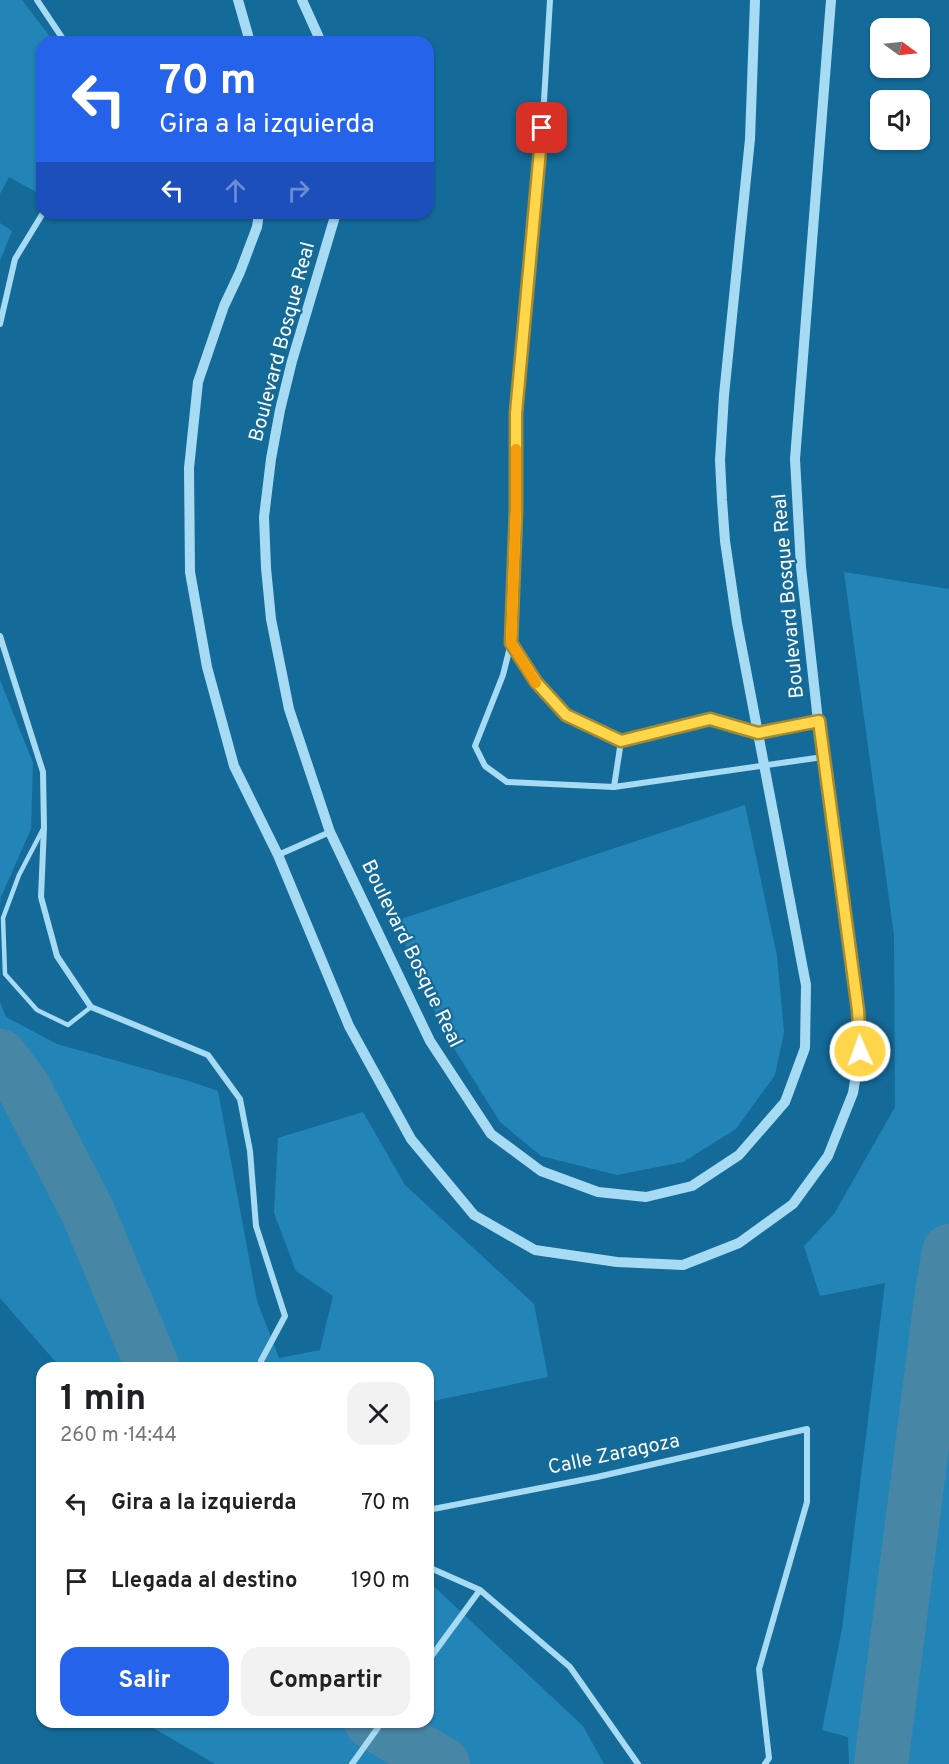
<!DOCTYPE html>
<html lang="es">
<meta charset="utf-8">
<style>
body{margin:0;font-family:Overpass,sans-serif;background:#f2f2f2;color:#202124;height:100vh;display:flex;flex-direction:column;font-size:22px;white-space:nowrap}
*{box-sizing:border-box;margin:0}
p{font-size:20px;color:#757577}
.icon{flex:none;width:33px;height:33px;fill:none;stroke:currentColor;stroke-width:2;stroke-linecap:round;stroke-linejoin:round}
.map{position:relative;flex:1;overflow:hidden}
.sheet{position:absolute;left:36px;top:1362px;width:398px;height:366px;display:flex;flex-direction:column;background:#fff;border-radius:18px;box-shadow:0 2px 4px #0004}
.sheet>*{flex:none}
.guide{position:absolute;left:36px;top:36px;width:398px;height:183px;border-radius:18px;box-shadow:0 2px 4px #0004;background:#2563eb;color:#fff;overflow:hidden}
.needle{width:39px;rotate:105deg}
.controls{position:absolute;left:870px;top:18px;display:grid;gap:12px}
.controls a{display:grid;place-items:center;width:60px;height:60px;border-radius:12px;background:#fff;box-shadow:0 2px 4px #0004;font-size:30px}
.pin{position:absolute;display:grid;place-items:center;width:51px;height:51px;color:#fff;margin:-26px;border-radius:12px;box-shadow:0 3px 9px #0006}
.me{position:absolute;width:66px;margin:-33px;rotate:358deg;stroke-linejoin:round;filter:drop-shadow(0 0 4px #0008)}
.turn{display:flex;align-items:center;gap:21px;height:126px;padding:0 24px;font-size:27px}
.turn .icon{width:78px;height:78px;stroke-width:2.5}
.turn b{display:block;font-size:42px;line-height:51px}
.lanes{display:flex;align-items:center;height:57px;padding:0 24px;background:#0003;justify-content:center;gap:30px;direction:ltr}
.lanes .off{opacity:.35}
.round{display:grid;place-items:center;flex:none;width:63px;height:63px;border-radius:18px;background:#f2f2f2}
.overview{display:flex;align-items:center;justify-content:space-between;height:102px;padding:0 24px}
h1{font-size:36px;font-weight:700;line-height:45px}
.primary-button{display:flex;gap:12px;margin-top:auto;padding:12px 24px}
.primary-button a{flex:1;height:69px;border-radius:18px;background:#2563eb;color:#fff;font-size:24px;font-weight:700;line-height:69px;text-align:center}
.primary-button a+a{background:#f2f2f2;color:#202124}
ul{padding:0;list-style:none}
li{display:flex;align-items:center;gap:18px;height:78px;padding:0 24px}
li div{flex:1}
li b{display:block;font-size:22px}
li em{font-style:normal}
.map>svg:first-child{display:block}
.green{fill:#2385b7}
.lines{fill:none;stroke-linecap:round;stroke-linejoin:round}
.river{stroke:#4886a5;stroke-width:54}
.service{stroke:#a7daf3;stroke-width:4.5}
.minor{stroke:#a7daf3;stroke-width:6}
.tertiary{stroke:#a7daf3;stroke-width:10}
.route-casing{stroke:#a68a30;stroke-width:15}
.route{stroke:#ffd54a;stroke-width:10}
.slow{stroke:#f59e0b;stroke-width:10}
.labels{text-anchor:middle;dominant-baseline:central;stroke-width:4.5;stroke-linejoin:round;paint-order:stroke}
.street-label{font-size:20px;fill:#fff;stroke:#146b9a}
</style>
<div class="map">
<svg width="949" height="1764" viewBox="0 0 949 1764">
<rect width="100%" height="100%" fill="#146b9a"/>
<path class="green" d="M0 0H22L54 42H42V187L38 193 9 177 0 194Z
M0 223 12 231 0 261Z
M844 572 949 589V1764H849L848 1737 822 1730 842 1629 885 1283 820 1296 804 1246 834 1214 895 1107 894 935Z
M0 680 33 763 31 829 1 897 0 904Z
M745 805 777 956 784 1032 775 1075 736 1129 683 1162 617 1175 541 1156 500 1122 445 1034 395 921Z
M0 1002 6 1017 57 1044 192 1082 218 1091 257 1301 279 1358 320 1350 333 1296 296 1271 274 1213 278 1138 363 1112 405 1185 534 1304 548 1377 428 1402V1368H61L0 1298Z
M428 1581 583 1726 604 1764H215L143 1722H428Z"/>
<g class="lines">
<path class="river" d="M0 1056 24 1088 87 1210 153 1368
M371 1722 443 1764
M881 1764 942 1292 949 1251"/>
<path class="service" d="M43 829 19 875 3 918 5 974 37 1010 68 1025 91 1007"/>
<path class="minor" d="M37 0 65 42
M550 0 541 151 516 413V510L511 643 503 675 475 746 485 766 507 782 614 787 823 757
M0 324 15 259 43 213
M0 636 43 772 44 827 41 897 57 956 91 1007 208 1055 240 1099 250 1151 256 1226 285 1316 261 1361 259 1368
M511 643 536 683 566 715 621 741 710 719 758 733 818 721
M614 787 621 741
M278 855 330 832
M428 1510 597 1477 807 1429V1502L759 1669 769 1758 765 1764
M428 1567 480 1590 570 1667 638 1764
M428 1661 480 1590
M352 1764 382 1722"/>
<path class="tertiary" d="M238 0 250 42
M302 0 321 42
M259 213 257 227 240 272 224 306 198 382 189 468 190 572 207 667 234 766 278 855 349 1026 411 1139 474 1215 535 1250 617 1262 683 1265 739 1243 793 1204 828 1156 853 1093 860 1051 858 1010 818 721 801 567 795 459 831 0
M336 213 292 361 280 410 271 459 264 517 266 568 271 619 289 709 330 832 430 1041 491 1134 541 1171 598 1192 646 1197 692 1186 739 1155 785 1102 805 1048 806 985 737 623 725 541 722 500 720 460 724 395 750 139 755 0"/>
</g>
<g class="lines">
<defs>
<path id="route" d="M542 128 516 413V510L511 643 536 682 566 715 621 741 710 719 758 733 819 721 858 1010 860 1051"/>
</defs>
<use href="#route" class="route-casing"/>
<use href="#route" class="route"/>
<path class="slow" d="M516 449V510L511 643 536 683"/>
</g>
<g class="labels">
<g class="street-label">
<text transform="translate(283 342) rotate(-75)">Boulevard Bosque Real</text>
<text transform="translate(789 596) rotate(-95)">Boulevard Bosque Real</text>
<text transform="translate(411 954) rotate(64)">Boulevard Bosque Real</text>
<text transform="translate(614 1455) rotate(-12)">Calle Zaragoza</text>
</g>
</g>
</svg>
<div class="controls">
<a><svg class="needle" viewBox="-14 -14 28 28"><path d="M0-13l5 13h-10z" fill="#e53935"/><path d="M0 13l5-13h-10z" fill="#757577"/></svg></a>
<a><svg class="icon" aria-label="sound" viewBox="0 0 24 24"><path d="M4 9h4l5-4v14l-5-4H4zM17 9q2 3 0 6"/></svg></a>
</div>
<div class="pin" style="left:542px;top:128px;background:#d93025"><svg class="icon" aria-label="arrive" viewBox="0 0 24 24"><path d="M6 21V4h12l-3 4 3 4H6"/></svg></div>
<svg class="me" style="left:860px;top:1051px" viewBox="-20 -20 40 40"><circle r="17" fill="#ffd54a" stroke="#fff" stroke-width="3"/><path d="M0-11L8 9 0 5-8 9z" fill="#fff"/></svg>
<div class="guide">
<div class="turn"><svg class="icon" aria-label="left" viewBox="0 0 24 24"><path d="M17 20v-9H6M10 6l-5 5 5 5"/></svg><div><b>70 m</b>Gira a la izquierda</div></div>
<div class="lanes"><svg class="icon" aria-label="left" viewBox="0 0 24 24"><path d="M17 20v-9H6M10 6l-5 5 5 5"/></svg><svg class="icon off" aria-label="ahead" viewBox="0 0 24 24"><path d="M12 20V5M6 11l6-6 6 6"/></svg><svg class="icon off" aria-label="right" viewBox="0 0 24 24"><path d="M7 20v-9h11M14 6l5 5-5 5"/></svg></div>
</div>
<section class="sheet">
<div class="overview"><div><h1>1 min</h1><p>260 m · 14:44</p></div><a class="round"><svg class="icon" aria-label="close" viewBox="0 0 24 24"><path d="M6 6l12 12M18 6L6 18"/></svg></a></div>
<ul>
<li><svg class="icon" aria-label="left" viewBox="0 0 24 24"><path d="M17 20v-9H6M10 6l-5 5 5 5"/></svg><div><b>Gira a la izquierda</b></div><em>70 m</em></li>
<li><svg class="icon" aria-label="arrive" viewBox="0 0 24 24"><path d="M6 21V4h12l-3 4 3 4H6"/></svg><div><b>Llegada al destino</b></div><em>190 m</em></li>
</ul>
<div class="primary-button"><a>Salir</a><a>Compartir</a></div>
</section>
</div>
